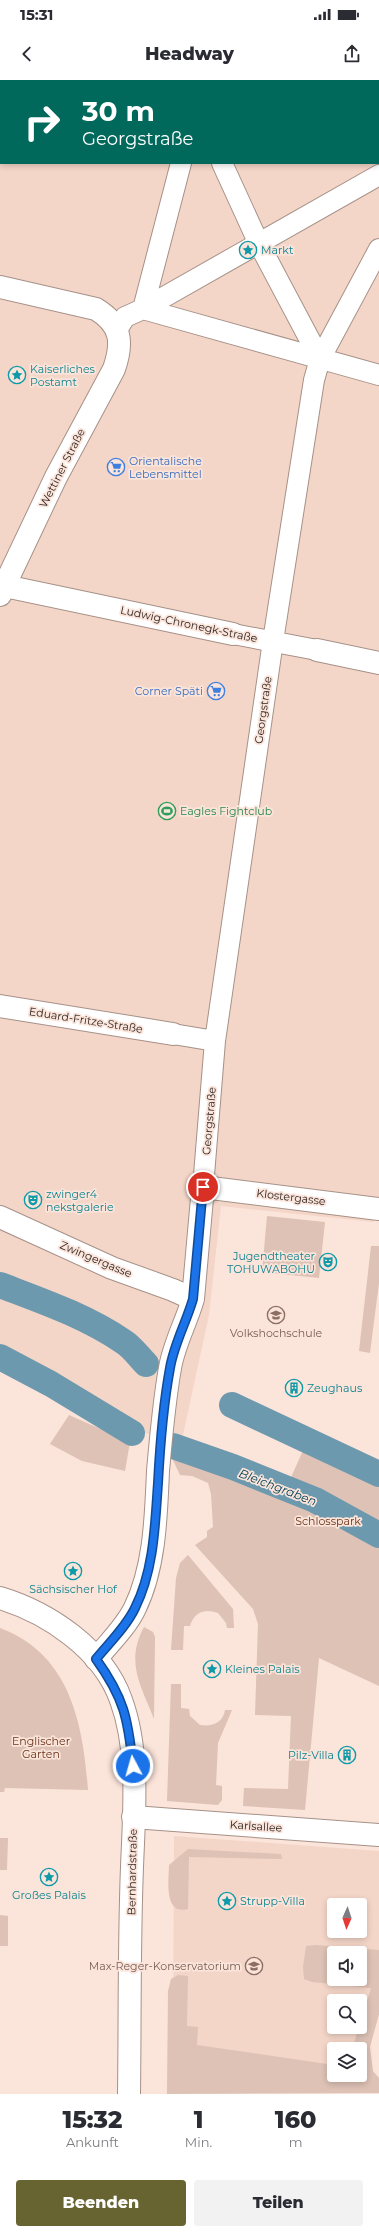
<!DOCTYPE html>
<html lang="de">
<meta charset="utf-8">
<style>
body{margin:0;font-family:Montserrat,sans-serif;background:#f2f2f3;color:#2b2b33;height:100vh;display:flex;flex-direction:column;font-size:15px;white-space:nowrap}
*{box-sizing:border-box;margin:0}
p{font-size:13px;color:#7c7c81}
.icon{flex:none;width:22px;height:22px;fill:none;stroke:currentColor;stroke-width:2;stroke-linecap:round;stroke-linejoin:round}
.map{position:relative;height:2014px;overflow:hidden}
.sheet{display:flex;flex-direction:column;background:#fff;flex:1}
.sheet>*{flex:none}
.guide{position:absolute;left:0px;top:0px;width:379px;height:84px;box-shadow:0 2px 6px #0003;background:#00695c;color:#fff;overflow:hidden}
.needle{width:26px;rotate:183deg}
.tools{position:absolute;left:327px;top:1818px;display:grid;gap:8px}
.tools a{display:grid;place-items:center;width:40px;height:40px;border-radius:4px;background:#fff;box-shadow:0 2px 6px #0003;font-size:20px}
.pin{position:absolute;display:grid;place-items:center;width:34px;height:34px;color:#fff;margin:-17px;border:2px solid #fff;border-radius:50%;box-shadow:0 1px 4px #0007}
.me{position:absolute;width:44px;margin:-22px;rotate:354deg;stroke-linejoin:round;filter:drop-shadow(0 0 3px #0008)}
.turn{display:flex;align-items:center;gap:14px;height:84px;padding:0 16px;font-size:18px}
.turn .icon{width:52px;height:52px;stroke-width:2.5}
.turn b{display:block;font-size:28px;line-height:34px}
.eta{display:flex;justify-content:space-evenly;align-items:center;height:68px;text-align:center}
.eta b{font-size:24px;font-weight:800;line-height:28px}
.primary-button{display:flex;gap:8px;margin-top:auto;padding:8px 16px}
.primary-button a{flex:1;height:46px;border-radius:4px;background:#676431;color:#fff;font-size:16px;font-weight:800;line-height:46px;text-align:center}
.primary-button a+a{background:#f2f2f3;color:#2b2b33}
.status{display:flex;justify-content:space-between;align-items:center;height:28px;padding:0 20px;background:#fff;direction:ltr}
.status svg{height:11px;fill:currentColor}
header{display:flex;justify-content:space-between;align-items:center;height:52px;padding:0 16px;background:#fff;font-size:18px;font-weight:800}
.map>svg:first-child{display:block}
.built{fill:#f4d6c8;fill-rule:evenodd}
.green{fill:#ddc2b5;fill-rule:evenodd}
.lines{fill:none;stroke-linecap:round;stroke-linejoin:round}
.canal{stroke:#6d99ae;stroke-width:26}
.pedestrian-casing{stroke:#a69188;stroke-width:22}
.minor-casing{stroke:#a69188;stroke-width:24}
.secondary-casing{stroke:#a69188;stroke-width:24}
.pedestrian{stroke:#fff;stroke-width:20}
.minor{stroke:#fff;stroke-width:22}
.secondary{stroke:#fff;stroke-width:22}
.route-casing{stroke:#114b97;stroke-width:10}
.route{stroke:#1a73e8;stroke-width:7}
.labels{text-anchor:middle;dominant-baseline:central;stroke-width:3.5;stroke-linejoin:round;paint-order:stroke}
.culture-label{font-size:11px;fill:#0d838f;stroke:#fbe4da;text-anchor:start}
.shop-label{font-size:11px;fill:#366cbe;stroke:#fbe4da;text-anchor:start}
.street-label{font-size:11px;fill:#2c2420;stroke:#fbe4da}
.leisure-label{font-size:11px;fill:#27864d;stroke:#fbe4da;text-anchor:start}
.education-label{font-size:11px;fill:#785e54;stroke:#fbe4da}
.park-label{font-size:11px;fill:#693317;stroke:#fbe4da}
.water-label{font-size:12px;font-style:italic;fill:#004358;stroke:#fbe4da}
</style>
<div class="status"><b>15:31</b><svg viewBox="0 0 49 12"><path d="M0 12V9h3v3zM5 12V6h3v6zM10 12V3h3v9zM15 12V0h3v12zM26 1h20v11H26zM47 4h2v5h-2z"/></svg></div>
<header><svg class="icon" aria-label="back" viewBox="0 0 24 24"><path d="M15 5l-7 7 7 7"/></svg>Headway<svg class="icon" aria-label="share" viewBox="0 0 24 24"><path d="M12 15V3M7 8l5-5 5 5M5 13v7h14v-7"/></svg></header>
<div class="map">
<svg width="379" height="2014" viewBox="0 0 379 2014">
<rect width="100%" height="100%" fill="#fbe4da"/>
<path class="built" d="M0 0H379V1127L373 1142 221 1126 209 1235 181 1364 129 1348 41 1295 0 1274ZM1 1H378V83H1Z
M174 1756 379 1771V1934L356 2010 173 1974ZM334 1825H360V1851H334ZM334 1873H360V1899H334ZM334 1921H360V1947H334ZM334 1969H360V1995H334Z"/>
<path class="green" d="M267 1136 325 1142 319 1198 262 1192Z
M371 1166H379V1203L370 1273 359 1271Z
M69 1335 130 1362 125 1391 82 1381 50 1364Z
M331 1362 379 1384V1606L319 1578 305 1730 243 1726 244 1708 288 1709 291 1636 255 1635 258 1544 253 1529 195 1465 207 1457V1451L213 1447 211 1414 208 1403 192 1396 180 1395 172 1378V1373L284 1413 305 1366 324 1375Z
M188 1475 233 1529 234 1548H227L226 1543 218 1533C205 1528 194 1532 190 1546H184L183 1570H171L176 1498 180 1483Z
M144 1547 153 1552 155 1557 154 1639C141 1606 125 1582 144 1547Z
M0 1548C70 1574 83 1643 88 1710L5 1708 4 1712H0Z
M171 1604H181V1628L189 1629 190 1636 200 1645C212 1647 223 1643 225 1630H232L218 1663 216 1705 222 1706V1720L218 1725 167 1721Z
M0 1758H8L7 1790H0Z
M188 1769 281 1774 282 1779 189 1777 188 1829C163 1836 169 1799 169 1785Z
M0 1835 8 1836V1866H0Z
M316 1865 379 1870V1934L370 1967 373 1991 379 1998V2013L167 2014 168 1911 171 1899 178 1895 188 1896 187 1946 198 1947 197 1965 334 1985V1995H360V1969H352L371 1908 312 1902 304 1899 303 1887 306 1866ZM334 1873H360V1899H334Z"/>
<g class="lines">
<path class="canal" d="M0 1205C42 1221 86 1236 124 1262 132 1267 139 1277 146 1284
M0 1277 51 1304 132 1353
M232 1325 379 1394
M173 1366 233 1387 315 1420 379 1455"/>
<defs>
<path id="pedestrian" d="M202 1V0
M378 54H379
M222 83 259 164 320 279
M143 229 379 95
M143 229 181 83
M117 250 125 237 143 229 379 295
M233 554 317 570
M173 954 215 961
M203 1107 215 961 273 561 314 300 320 279 379 169"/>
<path id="minor" d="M0 207 96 229C122 245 123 263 114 289L56 397 0 515
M0 505 233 554
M317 570 379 583
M0 926 173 954
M0 1137 112 1188 173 1210 193 1219
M96 1579C109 1563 126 1547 135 1528 155 1487 156 1436 158 1391 161 1357 164 1322 170 1288 174 1264 186 1243 193 1219L203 1107 379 1129
M133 1737 379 1755"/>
<path id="secondary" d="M0 1518C49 1533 103 1569 121 1620 140 1672 134 1733 132 1787 129 1863 130 1939 129 2014"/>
</defs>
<use href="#pedestrian" class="pedestrian-casing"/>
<use href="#minor" class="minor-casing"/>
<use href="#secondary" class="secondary-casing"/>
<use href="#pedestrian" class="pedestrian"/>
<use href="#minor" class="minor"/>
<use href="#secondary" class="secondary"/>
</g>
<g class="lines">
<defs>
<path id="route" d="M133 1686C128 1638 124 1618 96 1579 109 1563 126 1547 135 1528 154 1490 155 1445 158 1403 160 1365 163 1326 170 1288 174 1264 186 1243 193 1219L203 1107"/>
</defs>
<use href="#route" class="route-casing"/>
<use href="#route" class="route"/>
</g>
<defs>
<symbol id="sight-ring" viewBox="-11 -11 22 22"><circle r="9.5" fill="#fbe4da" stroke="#0f9aa8" stroke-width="1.5"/><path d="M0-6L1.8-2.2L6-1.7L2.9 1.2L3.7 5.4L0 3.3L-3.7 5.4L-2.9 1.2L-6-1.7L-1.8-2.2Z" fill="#0f9aa8"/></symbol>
<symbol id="supermarket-ring" viewBox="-11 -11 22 22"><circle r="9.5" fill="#fbe4da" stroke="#3f7fe0" stroke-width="1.5"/><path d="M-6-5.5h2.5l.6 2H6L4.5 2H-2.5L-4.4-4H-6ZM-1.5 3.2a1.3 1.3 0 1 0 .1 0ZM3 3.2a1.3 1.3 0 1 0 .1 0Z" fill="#3f7fe0"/></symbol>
<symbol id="stadium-ring" viewBox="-11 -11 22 22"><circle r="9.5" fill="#fbe4da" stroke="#2e9e5b" stroke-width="1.5"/><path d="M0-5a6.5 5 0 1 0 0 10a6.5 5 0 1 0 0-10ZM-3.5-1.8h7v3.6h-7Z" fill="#2e9e5b"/></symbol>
<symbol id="theatre-ring" viewBox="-11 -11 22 22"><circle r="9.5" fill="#fbe4da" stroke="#0f9aa8" stroke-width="1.5"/><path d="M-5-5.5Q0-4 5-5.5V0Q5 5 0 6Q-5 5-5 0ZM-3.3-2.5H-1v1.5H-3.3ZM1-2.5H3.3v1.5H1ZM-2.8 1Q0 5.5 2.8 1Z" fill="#0f9aa8"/></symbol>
<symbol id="university-ring" viewBox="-11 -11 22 22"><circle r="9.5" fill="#fbe4da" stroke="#8d6e63" stroke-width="1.5"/><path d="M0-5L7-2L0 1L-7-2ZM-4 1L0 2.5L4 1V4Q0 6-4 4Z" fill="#8d6e63"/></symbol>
<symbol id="building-ring" viewBox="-11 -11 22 22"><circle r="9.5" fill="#fbe4da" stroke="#0f9aa8" stroke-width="1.5"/><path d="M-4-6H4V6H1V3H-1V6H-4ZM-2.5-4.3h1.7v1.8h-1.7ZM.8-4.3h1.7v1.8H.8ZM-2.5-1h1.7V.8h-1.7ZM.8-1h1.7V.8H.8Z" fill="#0f9aa8"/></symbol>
<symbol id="school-ring" viewBox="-11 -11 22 22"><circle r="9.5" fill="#fbe4da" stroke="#8d6e63" stroke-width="1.5"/><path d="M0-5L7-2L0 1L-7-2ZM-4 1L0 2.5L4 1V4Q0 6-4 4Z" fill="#8d6e63"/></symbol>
</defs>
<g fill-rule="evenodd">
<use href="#sight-ring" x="238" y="160" width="20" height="20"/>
<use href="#sight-ring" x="7" y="285" width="20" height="20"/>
<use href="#supermarket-ring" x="106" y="377" width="20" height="20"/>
<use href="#supermarket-ring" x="206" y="601" width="20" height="20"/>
<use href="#stadium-ring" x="157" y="721" width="20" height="20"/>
<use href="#theatre-ring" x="23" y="1110" width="20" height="20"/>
<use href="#theatre-ring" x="318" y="1172" width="20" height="20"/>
<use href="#university-ring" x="266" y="1225" width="20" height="20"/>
<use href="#building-ring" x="284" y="1298" width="20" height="20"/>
<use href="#sight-ring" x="63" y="1481" width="20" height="20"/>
<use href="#sight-ring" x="202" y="1579" width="20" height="20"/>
<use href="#building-ring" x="337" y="1665" width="20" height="20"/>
<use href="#sight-ring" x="39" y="1787" width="20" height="20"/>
<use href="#sight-ring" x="217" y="1811" width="20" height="20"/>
<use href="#school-ring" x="244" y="1876" width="20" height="20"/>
</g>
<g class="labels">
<g class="culture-label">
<text x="261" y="170">Markt</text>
<text x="30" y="289">Kaiserliches<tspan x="30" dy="13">Postamt</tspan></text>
<text x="46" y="1114">zwinger4<tspan x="46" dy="13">nekstgalerie</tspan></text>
<text x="315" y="1176" text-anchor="end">Jugendtheater<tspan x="315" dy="13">TOHUWABOHU</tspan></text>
<text x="307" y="1308">Zeughaus</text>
<text x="73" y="1509" text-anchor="middle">Sächsischer Hof</text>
<text x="225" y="1589">Kleines Palais</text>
<text x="334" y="1675" text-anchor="end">Pilz-Villa</text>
<text x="49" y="1815" text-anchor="middle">Großes Palais</text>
<text x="240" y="1821">Strupp-Villa</text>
</g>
<g class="shop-label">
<text x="129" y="381">Orientalische<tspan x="129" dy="13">Lebensmittel</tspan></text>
<text x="203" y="611" text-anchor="end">Corner Späti</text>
</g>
<g class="street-label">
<text transform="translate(62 388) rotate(-63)">Wettiner Straße</text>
<text transform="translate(189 544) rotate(12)">Ludwig-Chronegk-Straße</text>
<text transform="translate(263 630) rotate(-82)">Georgstraße</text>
<text transform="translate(86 940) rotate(9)">Eduard-Fritze-Straße</text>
<text transform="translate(209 1041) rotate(-85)">Georgstraße</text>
<text transform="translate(291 1117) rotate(7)">Klostergasse</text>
<text transform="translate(96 1179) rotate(23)">Zwingergasse</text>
<text transform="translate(256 1746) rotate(4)">Karlsallee</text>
<text transform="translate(132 1792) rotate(-89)">Bernhardstraße</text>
</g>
<g class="leisure-label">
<text x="180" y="731">Eagles Fightclub</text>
</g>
<g class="education-label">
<text x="276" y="1253">Volkshochschule</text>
<text x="241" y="1886" text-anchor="end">Max-Reger-Konservatorium</text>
</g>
<g class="park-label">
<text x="328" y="1441">Schlosspark</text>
<text x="41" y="1661">Englischer<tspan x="41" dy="13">Garten</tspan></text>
</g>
<g class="water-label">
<text transform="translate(278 1407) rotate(21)">Bleichgraben</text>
</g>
</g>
</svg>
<div class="tools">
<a><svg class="needle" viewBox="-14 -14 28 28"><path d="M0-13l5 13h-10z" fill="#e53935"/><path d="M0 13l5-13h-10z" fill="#7c7c81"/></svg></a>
<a><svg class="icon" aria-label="sound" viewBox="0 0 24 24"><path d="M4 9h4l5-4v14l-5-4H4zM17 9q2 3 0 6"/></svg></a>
<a><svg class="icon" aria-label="search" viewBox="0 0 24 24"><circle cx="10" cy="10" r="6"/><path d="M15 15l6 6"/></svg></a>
<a><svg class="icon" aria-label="layers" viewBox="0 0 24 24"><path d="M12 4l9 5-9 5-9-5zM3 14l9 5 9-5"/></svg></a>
</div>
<div class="pin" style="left:203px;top:1107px;background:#d93025"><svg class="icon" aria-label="arrive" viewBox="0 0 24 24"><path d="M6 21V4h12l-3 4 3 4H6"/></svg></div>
<svg class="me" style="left:133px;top:1686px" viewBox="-20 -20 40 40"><circle r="17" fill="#1a73e8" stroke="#fff" stroke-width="3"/><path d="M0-11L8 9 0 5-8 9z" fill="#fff"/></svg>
<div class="guide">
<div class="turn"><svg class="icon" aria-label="right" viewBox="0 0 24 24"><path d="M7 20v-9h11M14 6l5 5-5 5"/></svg><div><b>30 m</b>Georgstraße</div></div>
</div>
</div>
<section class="sheet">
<div class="eta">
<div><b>15:32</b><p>Ankunft</p></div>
<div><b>1</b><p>Min.</p></div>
<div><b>160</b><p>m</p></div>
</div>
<div class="primary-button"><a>Beenden</a><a>Teilen</a></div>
</section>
